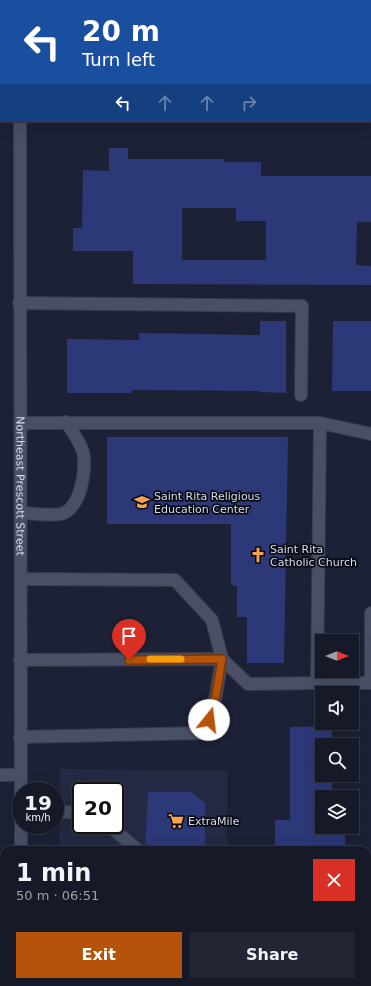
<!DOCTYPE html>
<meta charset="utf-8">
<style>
body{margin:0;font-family:"DejaVu Sans",sans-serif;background:#222634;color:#f1f3f6;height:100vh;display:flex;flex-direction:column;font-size:15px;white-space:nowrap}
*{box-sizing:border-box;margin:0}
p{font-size:13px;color:#9da0a8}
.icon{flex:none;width:22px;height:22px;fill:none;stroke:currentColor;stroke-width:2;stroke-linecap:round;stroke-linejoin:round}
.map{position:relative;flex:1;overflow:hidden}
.panel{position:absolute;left:0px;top:846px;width:371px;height:140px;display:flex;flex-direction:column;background:#151928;border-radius:12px 12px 0 0;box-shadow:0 4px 16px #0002,0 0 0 1px #343845}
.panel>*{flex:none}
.top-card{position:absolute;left:0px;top:0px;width:371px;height:122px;box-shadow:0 4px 16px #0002,0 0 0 1px #343845;background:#1a4fa0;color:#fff;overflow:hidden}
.needle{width:26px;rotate:90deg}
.fabs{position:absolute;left:315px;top:634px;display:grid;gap:8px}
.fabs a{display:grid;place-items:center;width:44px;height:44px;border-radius:0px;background:#151928;box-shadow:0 4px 16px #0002,0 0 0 1px #343845;font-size:20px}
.speed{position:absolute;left:12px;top:782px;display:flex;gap:8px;font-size:20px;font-weight:700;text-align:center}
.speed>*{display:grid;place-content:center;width:52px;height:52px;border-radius:50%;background:#151928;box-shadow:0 4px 16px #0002,0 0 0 1px #343845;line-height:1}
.speed small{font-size:10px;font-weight:400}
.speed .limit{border:2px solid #111;border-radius:6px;background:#fff;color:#111}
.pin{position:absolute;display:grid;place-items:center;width:34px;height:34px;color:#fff;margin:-41px -17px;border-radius:50% 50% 50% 0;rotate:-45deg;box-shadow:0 0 4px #0007}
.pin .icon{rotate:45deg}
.me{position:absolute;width:44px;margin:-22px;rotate:16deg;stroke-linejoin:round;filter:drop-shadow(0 0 3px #0008)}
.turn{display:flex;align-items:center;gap:14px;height:84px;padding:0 16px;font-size:18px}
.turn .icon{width:52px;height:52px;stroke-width:2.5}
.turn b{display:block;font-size:28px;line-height:34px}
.lanes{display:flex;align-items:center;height:38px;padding:0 16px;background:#0003;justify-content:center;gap:20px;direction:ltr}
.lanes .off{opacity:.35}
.round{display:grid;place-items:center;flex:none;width:42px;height:42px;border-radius:0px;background:#222634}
.headline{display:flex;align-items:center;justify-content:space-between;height:68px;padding:0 16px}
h1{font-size:24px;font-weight:700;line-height:30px}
.primary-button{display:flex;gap:8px;margin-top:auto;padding:8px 16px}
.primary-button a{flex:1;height:46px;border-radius:0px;background:#b45309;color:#fff;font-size:16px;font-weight:700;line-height:46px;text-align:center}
.primary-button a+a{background:#222634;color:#f1f3f6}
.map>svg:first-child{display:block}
.built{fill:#242a43;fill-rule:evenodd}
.building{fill:#2c3877;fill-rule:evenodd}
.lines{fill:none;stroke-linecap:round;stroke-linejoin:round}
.minor-casing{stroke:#393c4d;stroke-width:14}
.minor{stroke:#495066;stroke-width:12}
.route-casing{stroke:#753606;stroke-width:10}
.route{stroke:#b45309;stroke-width:7}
.slow{stroke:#f59e0b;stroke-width:7}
.labels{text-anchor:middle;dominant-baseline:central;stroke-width:3.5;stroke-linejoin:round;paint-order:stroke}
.street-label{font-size:11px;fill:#d7dbe9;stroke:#090b14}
.poi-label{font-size:11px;fill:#d7dbe9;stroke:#090b14;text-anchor:start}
</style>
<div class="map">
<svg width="371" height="986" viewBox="0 0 371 986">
<rect width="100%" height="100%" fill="#1c2135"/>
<path class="built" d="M59 0H171V1H59Z
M60 769 227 771V850H59ZM81 791H115V825H81Z"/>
<path class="building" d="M109 148H128V159H224V162H261V176H371V222H357L356 265 371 266V285L133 284V251H73V228H82L83 170 109 171ZM182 208H236V221H266V260H182Z
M260 321H286V393L260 392V391L132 390V393H67V339L139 340V333L260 335Z
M333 321H371V391H332Z
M107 437H288L284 663H247V617H237V586L231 585V524H107Z
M332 726V745H322V775H332V797H322V827H345V850H275V820H290V727Z
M148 792H191L205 803V850H145Z"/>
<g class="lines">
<defs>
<g id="minor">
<path d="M19 0V1"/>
<path d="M370 109H371"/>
<path d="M0 110H1"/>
<path id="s1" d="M20 121 21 850"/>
<path d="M19 303 302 306 301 395"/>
<path d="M20 423H320L317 683 248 684 222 659 20 660"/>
<path d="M320 423 371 434"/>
<path d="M21 513C30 513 53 516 61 514 81 509 87 468 83 452 79 440 73 432 66 422"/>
<path d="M317 683H371V613"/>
<path d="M20 737 205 733 216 695 222 659 212 620 175 580 21 579"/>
<path d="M0 775H21"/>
<path d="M55 812H81"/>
<path d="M108 825 138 850"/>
<path d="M22 982V986"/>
<path d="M184 982V986"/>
<path d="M260 986V982"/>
<path d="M351 986V982"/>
</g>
</defs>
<use href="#minor" class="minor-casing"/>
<use href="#minor" class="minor"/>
</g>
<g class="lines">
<defs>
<path id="route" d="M129 660 222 659 216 695 209 720"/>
</defs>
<use href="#route" class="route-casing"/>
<use href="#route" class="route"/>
<path class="slow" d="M150 659H181"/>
</g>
<defs>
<symbol id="school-bare" viewBox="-9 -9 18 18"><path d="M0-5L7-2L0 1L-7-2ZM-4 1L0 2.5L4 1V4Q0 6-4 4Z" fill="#f8a04b" stroke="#090b14" stroke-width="2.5" paint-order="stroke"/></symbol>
<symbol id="church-bare" viewBox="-9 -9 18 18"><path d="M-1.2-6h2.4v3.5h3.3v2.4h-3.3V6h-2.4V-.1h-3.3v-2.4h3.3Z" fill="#f8a04b" stroke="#090b14" stroke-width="2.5" paint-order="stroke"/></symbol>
<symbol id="supermarket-bare" viewBox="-9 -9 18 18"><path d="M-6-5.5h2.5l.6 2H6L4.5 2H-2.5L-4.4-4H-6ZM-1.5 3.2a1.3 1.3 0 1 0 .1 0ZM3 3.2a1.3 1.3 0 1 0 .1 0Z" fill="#f8a04b" stroke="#090b14" stroke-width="2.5" paint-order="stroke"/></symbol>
</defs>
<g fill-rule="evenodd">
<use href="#school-bare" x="131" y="491" width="22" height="22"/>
<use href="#church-bare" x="247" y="544" width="22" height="22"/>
<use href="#supermarket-bare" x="165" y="810" width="22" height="22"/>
</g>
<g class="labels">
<g class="street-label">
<text stroke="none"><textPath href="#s1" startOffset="365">Northeast Prescott Street</textPath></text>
</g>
<g class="poi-label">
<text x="154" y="496">Saint Rita Religious<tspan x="154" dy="13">Education Center</tspan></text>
<text x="270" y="549">Saint Rita<tspan x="270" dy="13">Catholic Church</tspan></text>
<text x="188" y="821">ExtraMile</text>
</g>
</g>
</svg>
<div class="fabs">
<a><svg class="needle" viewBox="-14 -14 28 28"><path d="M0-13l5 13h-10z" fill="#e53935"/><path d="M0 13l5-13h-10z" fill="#9da0a8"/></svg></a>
<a><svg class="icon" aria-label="sound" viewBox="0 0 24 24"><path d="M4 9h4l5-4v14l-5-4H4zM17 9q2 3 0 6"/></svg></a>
<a><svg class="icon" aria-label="search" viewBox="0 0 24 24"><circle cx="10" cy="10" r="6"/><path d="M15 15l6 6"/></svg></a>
<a><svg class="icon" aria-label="layers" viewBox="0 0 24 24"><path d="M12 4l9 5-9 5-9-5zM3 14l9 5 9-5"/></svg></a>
</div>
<div class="speed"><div>19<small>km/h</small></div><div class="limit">20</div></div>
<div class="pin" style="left:129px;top:660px;background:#d93025"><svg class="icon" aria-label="arrive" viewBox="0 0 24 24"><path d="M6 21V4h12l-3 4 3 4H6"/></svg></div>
<svg class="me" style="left:209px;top:720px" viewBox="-20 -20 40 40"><circle r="19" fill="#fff"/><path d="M0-13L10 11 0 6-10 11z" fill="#b45309"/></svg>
<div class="top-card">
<div class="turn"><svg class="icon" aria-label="left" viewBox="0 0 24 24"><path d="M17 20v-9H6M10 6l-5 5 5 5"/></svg><div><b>20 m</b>Turn left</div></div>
<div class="lanes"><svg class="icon" aria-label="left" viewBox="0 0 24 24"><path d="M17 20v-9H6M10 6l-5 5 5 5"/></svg><svg class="icon off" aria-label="ahead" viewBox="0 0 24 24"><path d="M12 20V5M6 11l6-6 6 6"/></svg><svg class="icon off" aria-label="ahead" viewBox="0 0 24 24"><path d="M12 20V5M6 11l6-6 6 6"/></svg><svg class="icon off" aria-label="right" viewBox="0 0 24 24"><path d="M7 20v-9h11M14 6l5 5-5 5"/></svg></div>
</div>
<section class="panel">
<div class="headline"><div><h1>1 min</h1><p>50 m · 06:51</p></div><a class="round" style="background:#d93025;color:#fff"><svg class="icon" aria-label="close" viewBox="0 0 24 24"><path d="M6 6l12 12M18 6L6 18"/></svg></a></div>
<div class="primary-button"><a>Exit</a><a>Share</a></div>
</section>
</div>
